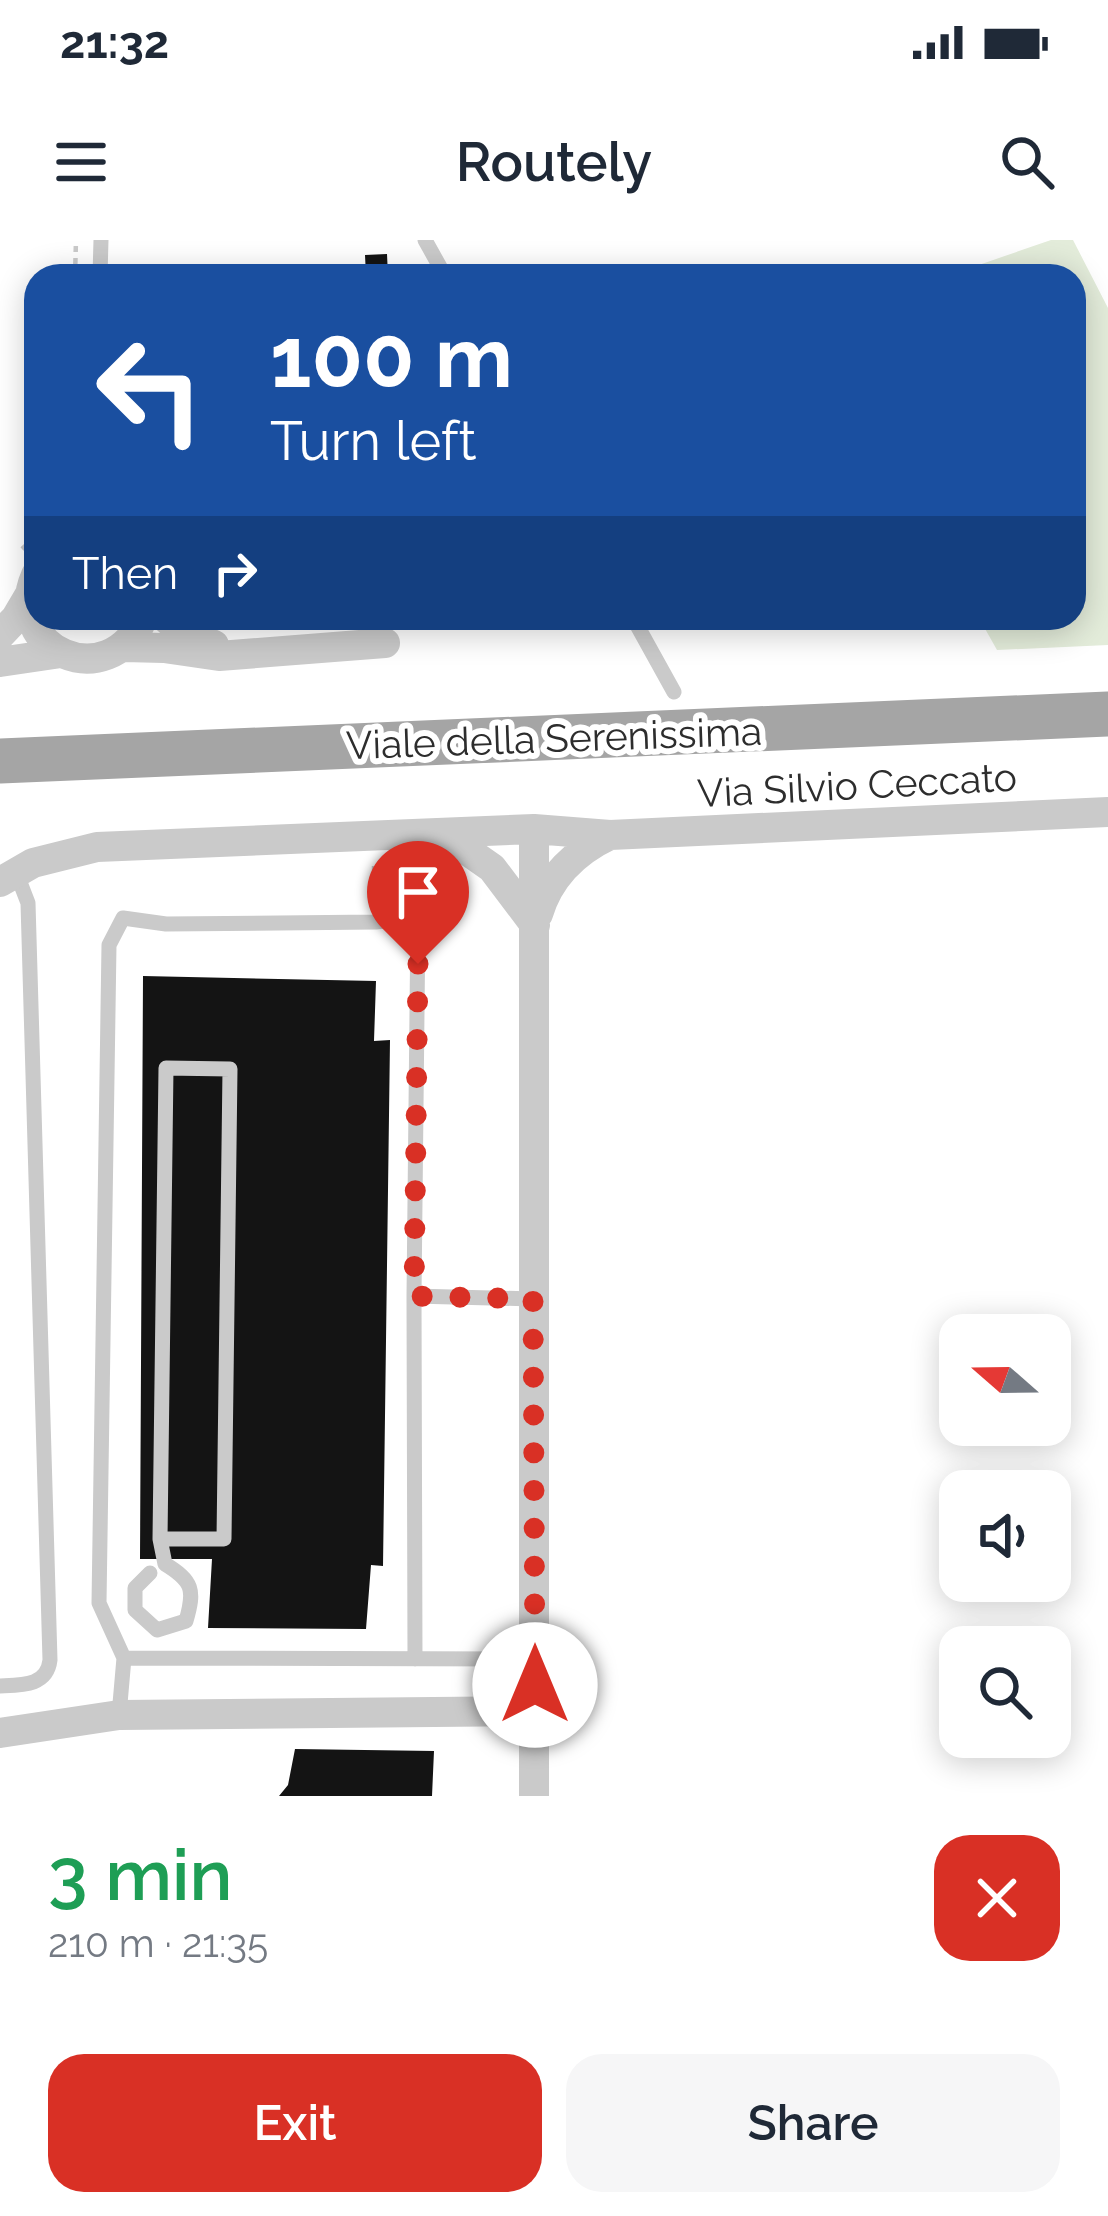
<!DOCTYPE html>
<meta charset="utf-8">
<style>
body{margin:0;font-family:Raleway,sans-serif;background:#f6f6f7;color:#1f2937;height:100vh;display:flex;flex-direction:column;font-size:45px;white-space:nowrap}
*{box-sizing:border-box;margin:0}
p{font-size:39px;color:#747a83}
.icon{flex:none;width:66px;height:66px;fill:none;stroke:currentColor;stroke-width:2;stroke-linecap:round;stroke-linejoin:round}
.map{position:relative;height:1556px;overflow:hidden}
.panel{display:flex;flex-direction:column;background:#fff;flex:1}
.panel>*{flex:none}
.top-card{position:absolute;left:24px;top:24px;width:1062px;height:366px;border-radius:36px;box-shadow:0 6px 30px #0003;background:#1a4fa0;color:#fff;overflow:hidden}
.needle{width:78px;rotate:290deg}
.controls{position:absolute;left:939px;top:1074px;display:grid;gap:24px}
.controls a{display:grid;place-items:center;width:132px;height:132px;border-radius:24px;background:#fff;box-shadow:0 6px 30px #0003;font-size:60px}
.pin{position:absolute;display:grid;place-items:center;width:102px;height:102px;color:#fff;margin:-123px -51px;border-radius:50% 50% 50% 0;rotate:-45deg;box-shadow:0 0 12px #0007}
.pin .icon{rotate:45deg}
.me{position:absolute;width:132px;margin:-66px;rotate:0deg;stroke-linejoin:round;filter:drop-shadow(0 0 9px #0008)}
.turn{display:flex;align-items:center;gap:42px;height:252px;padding:0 48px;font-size:54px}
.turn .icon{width:156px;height:156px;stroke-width:2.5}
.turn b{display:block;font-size:84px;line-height:102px}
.then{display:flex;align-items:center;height:114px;padding:0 48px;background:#0003;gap:24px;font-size:45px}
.round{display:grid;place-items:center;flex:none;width:126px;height:126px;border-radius:36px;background:#f6f6f7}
.head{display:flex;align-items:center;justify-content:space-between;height:204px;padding:0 48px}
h1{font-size:72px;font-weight:600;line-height:90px;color:#1e9e55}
.cta{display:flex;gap:24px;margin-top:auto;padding:24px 48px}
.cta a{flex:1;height:138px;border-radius:36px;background:#d93025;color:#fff;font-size:48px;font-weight:600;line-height:138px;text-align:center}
.cta a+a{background:#f6f6f7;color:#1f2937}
.status{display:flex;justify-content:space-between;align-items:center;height:84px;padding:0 60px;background:#fff;direction:ltr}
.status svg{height:33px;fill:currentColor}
header{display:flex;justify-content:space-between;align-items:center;height:156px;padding:0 48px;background:#fff;font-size:54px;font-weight:600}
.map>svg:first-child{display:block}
.green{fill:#e3ecda}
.building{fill:#141414}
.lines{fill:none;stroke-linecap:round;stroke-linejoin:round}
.path{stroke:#cacaca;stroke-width:4.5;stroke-dasharray:6 6;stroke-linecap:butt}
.service{stroke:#cacaca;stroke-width:15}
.minor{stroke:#cacaca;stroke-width:30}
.primary{stroke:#a5a5a5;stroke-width:45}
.route{stroke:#d93025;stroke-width:21;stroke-dasharray:0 37.8}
.labels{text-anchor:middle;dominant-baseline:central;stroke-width:12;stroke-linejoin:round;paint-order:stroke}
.street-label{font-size:39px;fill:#2d2d2d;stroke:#fff}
</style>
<div class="status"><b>21:32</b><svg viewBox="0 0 49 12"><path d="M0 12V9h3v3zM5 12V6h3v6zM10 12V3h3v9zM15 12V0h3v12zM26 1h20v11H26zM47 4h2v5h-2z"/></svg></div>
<header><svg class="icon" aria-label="menu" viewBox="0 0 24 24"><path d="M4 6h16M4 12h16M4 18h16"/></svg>Routely<svg class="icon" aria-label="search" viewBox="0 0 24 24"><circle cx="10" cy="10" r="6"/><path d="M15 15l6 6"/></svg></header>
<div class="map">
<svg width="1108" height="1556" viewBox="0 0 1108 1556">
<rect width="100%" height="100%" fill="#fff"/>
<path class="green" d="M1051 0H1073L1108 68V405L997 410 979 378H1074V36H947Z"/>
<path class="building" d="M387 14 388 36H366L365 15Z
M990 26 993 36H963V35Z
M143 736 376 741 374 801 390 800 383 1326 371 1325 366 1389 208 1388 212 1319H140Z
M295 1509 434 1511 432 1556H279L288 1545Z"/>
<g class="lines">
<path class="path" d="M75 36 76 0
M22 309 36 296
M374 626 375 662"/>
<path class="service" d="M425 0 445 36
M100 36 101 0
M633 378 674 452
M414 1056 533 1059
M150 1333 135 1348V1370L157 1390 186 1381C195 1350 193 1341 165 1324L160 1299 166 828 230 829 224 1299H160
M124 1418 99 1363 109 705 123 678 166 684 376 682 418 677 414 1056 415 1419
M0 1446C22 1445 47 1446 50 1420L28 663 16 632
M119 1475 124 1418 534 1419"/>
<path class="minor" d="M36 335C3 410 109 456 143 378
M166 378 180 390 214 405
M0 395 16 378 29 356
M124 407 164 408 219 416 385 403
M0 422 61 413
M442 593 492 628 535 685
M0 642 33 623 97 607 534 589
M538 674C549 637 576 611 610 595
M0 1493 119 1475 534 1471
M534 1556V589L610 595 1108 572"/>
<path class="primary" d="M0 521 1108 474"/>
</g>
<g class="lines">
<path class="route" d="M418 724 414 1056 533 1059 535 1445"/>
</g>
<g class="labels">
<g class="street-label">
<text transform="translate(554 498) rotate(-2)">Viale della Serenissima</text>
<text transform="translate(857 545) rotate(-3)">Via Silvio Ceccato</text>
</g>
</g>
</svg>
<div class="controls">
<a><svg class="needle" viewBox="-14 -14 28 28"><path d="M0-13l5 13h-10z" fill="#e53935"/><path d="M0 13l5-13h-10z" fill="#747a83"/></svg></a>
<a><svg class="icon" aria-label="sound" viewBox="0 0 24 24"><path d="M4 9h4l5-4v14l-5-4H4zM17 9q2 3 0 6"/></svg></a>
<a><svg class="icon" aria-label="search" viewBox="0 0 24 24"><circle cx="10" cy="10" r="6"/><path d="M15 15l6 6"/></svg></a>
</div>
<div class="pin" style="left:418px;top:724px;background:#d93025"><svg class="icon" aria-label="arrive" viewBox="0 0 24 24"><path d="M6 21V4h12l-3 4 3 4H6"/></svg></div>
<svg class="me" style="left:535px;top:1445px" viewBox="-20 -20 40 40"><circle r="19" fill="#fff"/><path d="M0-13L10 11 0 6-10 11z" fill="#d93025"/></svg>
<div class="top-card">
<div class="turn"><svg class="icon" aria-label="left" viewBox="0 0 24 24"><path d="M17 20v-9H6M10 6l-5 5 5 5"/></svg><div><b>100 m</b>Turn left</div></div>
<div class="then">Then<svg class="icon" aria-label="right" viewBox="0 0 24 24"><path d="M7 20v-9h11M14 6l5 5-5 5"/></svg></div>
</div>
</div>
<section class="panel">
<div class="head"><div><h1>3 min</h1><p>210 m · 21:35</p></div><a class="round" style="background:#d93025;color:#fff"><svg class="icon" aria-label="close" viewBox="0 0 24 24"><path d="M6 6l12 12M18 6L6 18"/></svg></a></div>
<div class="cta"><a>Exit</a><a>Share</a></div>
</section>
